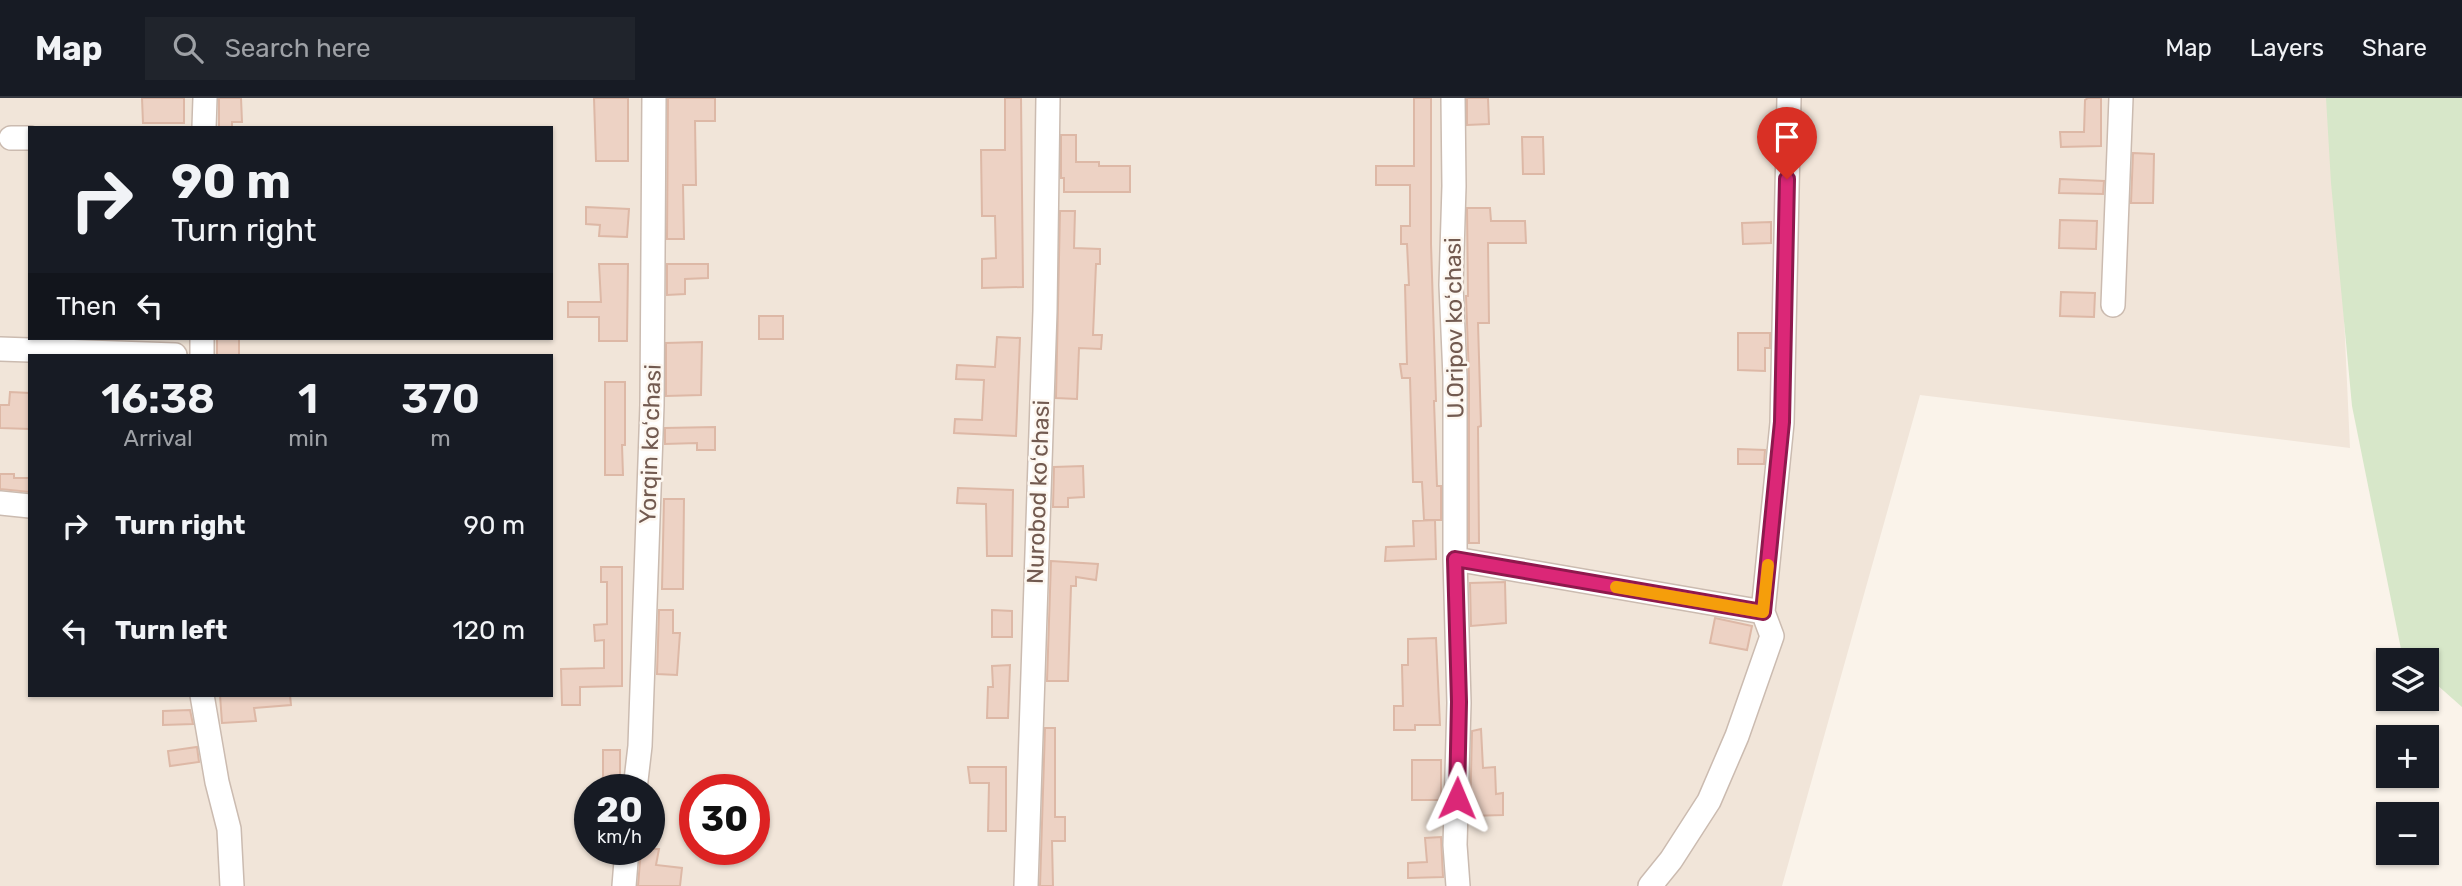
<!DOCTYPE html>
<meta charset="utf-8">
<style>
body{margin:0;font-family:Rubik,sans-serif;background:#20242c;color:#f1f3f6;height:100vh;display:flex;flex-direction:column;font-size:26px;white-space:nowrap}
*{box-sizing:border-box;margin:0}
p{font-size:23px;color:#9ea1a6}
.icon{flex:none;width:38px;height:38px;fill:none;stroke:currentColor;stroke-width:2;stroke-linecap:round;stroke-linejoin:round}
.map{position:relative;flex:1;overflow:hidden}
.side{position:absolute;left:28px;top:256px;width:525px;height:343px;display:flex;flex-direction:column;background:#171b24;border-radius:0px;box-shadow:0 2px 5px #0004}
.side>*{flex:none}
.top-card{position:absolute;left:28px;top:28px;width:525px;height:214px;border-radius:0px;box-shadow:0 2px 5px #0004;background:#171b24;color:#f1f3f6;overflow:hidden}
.tools{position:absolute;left:2376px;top:550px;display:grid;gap:14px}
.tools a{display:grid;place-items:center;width:63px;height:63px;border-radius:0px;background:#171b24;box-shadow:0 2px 5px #0004;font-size:35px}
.speed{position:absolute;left:574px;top:676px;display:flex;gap:14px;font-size:35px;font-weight:700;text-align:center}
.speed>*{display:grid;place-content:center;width:91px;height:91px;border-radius:50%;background:#171b24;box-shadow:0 2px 5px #0004;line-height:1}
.speed small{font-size:18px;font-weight:400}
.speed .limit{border:10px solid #d22;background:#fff;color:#111}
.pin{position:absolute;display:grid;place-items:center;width:60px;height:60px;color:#fff;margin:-72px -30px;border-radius:50% 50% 50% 0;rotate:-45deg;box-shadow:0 0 7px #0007}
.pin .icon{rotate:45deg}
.me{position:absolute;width:77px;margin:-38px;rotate:1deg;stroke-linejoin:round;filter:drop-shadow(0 0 5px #0008)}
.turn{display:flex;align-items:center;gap:24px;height:147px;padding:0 28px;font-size:32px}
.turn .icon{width:91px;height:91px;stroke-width:2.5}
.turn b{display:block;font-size:49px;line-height:60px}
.then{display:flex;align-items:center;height:66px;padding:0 28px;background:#0003;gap:14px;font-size:26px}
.eta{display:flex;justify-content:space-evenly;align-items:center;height:119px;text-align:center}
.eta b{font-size:42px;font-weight:600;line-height:49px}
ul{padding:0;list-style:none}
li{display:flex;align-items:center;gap:21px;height:105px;padding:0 28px}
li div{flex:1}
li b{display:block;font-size:26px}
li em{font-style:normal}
header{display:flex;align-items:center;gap:42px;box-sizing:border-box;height:98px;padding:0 35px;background:#171b24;border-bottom:2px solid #363941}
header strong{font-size:33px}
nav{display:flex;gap:38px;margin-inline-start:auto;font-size:24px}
.search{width:490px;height:63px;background:#20242c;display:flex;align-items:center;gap:18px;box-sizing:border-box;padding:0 24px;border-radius:0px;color:#9ea1a6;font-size:26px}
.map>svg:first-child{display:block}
.residential{fill:#f1e5d9;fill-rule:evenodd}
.green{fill:#d7e7c9}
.building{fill:#edd2c4;stroke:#ddb8a6;stroke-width:2}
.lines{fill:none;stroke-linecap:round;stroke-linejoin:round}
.minor-casing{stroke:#cbbbb0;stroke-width:26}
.minor{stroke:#fff;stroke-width:23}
.route-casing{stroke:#8e194d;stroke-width:18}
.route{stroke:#db2777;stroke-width:12}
.slow{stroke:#f59e0b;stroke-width:12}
.labels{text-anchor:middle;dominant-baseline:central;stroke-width:5;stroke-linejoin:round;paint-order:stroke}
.street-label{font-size:23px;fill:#725a50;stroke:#fdf7f0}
</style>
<header>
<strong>Map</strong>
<div class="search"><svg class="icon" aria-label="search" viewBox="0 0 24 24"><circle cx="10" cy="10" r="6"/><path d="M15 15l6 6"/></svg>Search here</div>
<nav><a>Map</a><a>Layers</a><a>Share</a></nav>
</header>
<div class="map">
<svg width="2462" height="788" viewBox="0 0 2462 788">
<rect width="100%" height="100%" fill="#faf3ea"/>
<path class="residential" d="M0 0H2334L2350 350 1920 297 1782 788H0ZM30 30H551V240H30ZM30 257H551V597H30ZM590 691H649V751H590ZM695 691H754V751H695Z"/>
<path class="green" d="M2326 0H2462V609L2427 578V562H2409L2402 556 2352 308 2331 85Z"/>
<path class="building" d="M142 0H184V25H143Z
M219 0H241L242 24H232V30H219Z
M594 0H628V63H596Z
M668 0H715V23H695L696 87H683L684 141H667Z
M1005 0H1021L1023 189 982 190V161L996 160 995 118H982L981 52H1005Z
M1414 0H1431V146L1436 303H1434L1437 388H1441V422H1424L1422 384H1413L1410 280H1402L1400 266H1407L1405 187H1409L1407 146H1401V128H1410V87H1376V68H1414Z
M1467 0H1488L1489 26 1467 27Z
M2088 0H2101V48L2061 49 2060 34H2084L2085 2Z
M1061 37H1076V64H1099V68H1130V94H1064V80H1061Z
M1522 39H1543L1544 76H1523Z
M2133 55 2154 56 2153 105H2131Z
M2060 81 2104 83 2103 96 2059 95Z
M586 109 629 111 627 139 599 138 600 127 586 126Z
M1467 110H1490L1491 123H1525L1526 145H1488L1489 225H1478L1481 328 1478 329 1479 445H1469V279L1466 198H1468Z
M1060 113H1075L1074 150 1100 151V166H1096L1093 237H1102L1101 251 1079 250 1077 301 1056 300Z
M2060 122 2097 123 2096 151 2059 150Z
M1771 124V145L1743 146 1742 125Z
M599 166H628L627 243H599V219H568V204H601Z
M667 166H708V180L685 181V196L667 197Z
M2061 194 2095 195 2094 219 2060 218Z
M759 218H783V241H759Z
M1738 235H1770V250H1765V273L1738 272Z
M997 239 1020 240 1016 338 954 335 955 321 982 322 984 282 956 281 957 267 995 269Z
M217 240H239V257H217Z
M702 244 701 297 666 298V245Z
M605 284H625V347H622L623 377H605Z
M10 294 30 295V331L0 330V307H9Z
M715 329V352H697V345L665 346V330Z
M1738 351 1765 352 1764 366H1738Z
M1083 368 1084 399 1068 400V409H1053L1054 369Z
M0 376H14V380H30V394L0 391Z
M958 390 1013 392 1012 458H987L986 406 957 405Z
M664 401H684L683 491H662Z
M1435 422 1436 461 1385 463 1386 449 1414 448 1413 423Z
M1051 463 1098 466 1096 482 1076 479V488H1071L1068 583H1047Z
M601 469H622V588L580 589V607H562L561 571 604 570V542L595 543 594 527 607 526V484H601Z
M1505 484 1506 525 1471 528 1470 485Z
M659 512H673V535H680L677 577 657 576Z
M992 512 1012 513V539H992Z
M1715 520 1752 528 1747 552 1710 545Z
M1436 540 1440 627H1415V632H1394V608H1403L1402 567H1408V541Z
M1010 567 1008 620H987L988 589H993L992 568Z
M220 597H290L291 607 254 610 256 623 222 625Z
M190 612 193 626 163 627V613Z
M1045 630H1055V719H1065V743H1052L1053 788H1040Z
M1481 631 1483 670 1495 669 1496 696 1503 695V717L1470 718 1472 633Z
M197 649 199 664 170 668 168 653Z
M603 652H620V691H603Z
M1412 662H1441V702H1412Z
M968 669H1006V733H988L989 685H970Z
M1441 739 1443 779 1408 780V765L1427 764 1425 740Z
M641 751H659L656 767 682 770 680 788H638Z"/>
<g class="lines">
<defs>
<path id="minor" d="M1453 0 1454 88 1451 187 1455 279V461L1459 605 1455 747 1458 788
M204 30 205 0
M11 40H30
M2113 207 2121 0
M0 251 175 257
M202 257V240
M0 405 30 408
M1455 461 1763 514
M202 597 217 684 229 731 232 788
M635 691 640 648 652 307 654 0
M624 788 627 751
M1026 788 1045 213 1048 0
M1650 788 1671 762 1709 703 1737 638 1772 538 1763 514 1782 325 1789 0"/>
</defs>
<use href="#minor" class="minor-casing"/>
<use href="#minor" class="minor"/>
</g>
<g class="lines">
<defs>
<path id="route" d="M1457 700 1459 604 1455 461 1763 514 1782 324 1787 81"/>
</defs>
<use href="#route" class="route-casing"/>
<use href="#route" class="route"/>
<path class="slow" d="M1616 489 1763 514 1768 467"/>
</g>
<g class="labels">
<g class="street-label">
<text transform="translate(1454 230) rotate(-91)">U.Oripov koʻchasi</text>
<text transform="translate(650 346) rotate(-88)">Yorqin koʻchasi</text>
<text transform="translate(1038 394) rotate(-88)">Nurobod koʻchasi</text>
</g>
</g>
</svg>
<div class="tools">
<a><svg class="icon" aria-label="layers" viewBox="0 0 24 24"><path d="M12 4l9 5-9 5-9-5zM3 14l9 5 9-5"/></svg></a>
<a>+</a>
<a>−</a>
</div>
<div class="speed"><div>20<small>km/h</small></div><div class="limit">30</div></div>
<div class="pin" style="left:1787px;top:81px;background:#d93025"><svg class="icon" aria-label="arrive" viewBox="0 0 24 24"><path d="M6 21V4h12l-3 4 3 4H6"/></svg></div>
<svg class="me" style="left:1457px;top:700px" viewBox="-20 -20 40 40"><path d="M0-17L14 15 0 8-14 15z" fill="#db2777" stroke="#fff" stroke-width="4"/></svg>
<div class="top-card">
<div class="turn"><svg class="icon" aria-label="right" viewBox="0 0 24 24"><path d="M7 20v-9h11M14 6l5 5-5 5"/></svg><div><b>90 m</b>Turn right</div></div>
<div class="then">Then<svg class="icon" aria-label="left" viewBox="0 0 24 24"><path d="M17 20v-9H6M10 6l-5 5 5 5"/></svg></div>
</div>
<section class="side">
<div class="eta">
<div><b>16:38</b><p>Arrival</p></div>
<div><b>1</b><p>min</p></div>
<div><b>370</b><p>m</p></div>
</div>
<ul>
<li><svg class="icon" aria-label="right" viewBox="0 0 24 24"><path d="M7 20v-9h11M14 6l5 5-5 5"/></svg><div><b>Turn right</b></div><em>90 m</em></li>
<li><svg class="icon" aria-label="left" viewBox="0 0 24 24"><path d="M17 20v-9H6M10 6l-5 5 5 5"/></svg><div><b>Turn left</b></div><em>120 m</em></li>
</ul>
</section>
</div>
